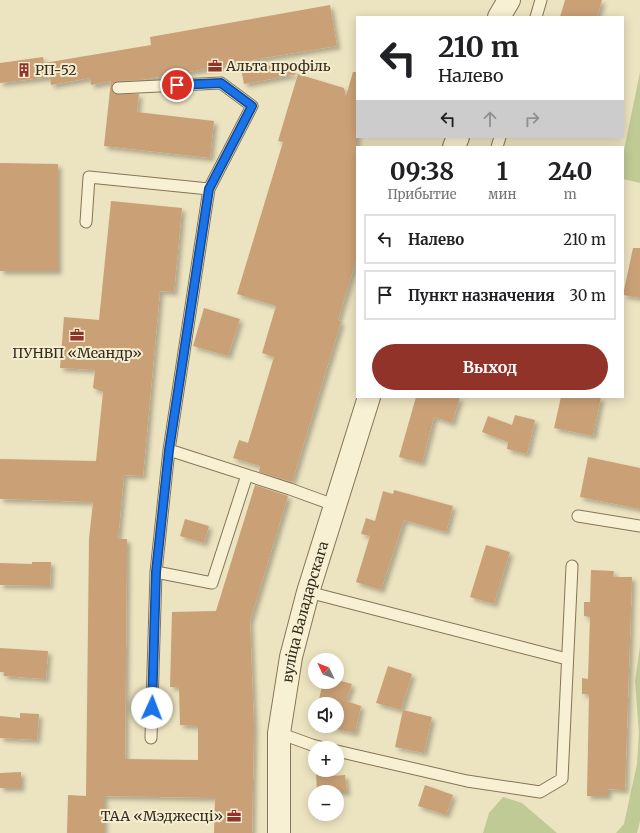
<!DOCTYPE html>
<html lang="ru">
<meta charset="utf-8">
<style>
body{margin:0;font-family:Merriweather,serif;background:#f6f6f6;color:#202124;height:100vh;display:flex;flex-direction:column;font-size:15px;white-space:nowrap}
*{box-sizing:border-box;margin:0}
p{font-size:13px;color:#757577}
.icon{flex:none;width:22px;height:22px;fill:none;stroke:currentColor;stroke-width:2;stroke-linecap:round;stroke-linejoin:round}
.map{position:relative;flex:1;overflow:hidden}
.side{position:absolute;left:356px;top:146px;width:268px;height:252px;display:flex;flex-direction:column;background:#fff;border-radius:0px;box-shadow:0 2px 10px #0003}
.side>*{flex:none}
.top-card{position:absolute;left:356px;top:16px;width:268px;height:122px;border-radius:0px;box-shadow:0 2px 10px #0003;background:#fff;color:#202124;overflow:hidden}
.needle{width:26px;rotate:313deg}
.controls{position:absolute;left:308px;top:653px;display:grid;gap:8px}
.controls a{display:grid;place-items:center;width:36px;height:36px;border-radius:50%;background:#fff;box-shadow:0 2px 10px #0003;font-size:20px}
.pin{position:absolute;display:grid;place-items:center;width:34px;height:34px;color:#fff;margin:-17px;border:2px solid #fff;border-radius:50%;box-shadow:0 1px 4px #0007}
.me{position:absolute;width:44px;margin:-22px;rotate:2deg;stroke-linejoin:round;filter:drop-shadow(0 0 3px #0008)}
.turn{display:flex;align-items:center;gap:14px;height:84px;padding:0 16px;font-size:18px}
.turn .icon{width:52px;height:52px;stroke-width:2.5}
.turn b{display:block;font-size:28px;line-height:34px}
.lanes{display:flex;align-items:center;height:38px;padding:0 16px;background:#0003;justify-content:center;gap:20px;direction:ltr}
.lanes .off{opacity:.35}
.eta{display:flex;justify-content:space-evenly;align-items:center;height:68px;text-align:center}
.eta b{font-size:24px;font-weight:700;line-height:28px}
.action{display:flex;gap:8px;margin-top:auto;padding:8px 16px}
.action a{flex:1;height:46px;border-radius:24px;background:#92332a;color:#fff;font-size:16px;font-weight:700;line-height:46px;text-align:center}
ul{padding:0;list-style:none}
li{display:flex;align-items:center;gap:12px;height:50px;margin:0 8px 6px;padding:0 8px;border:2px solid #e0e0e0;border-radius:0px}
li div{flex:1}
li b{display:block;font-size:15px}
li em{font-style:normal}
.map>svg:first-child{display:block}
.green{fill:#bfca95}
.building{fill:#caa177;filter:url(#shadow)}
.lines{fill:none;stroke-linecap:round;stroke-linejoin:round}
.lane-casing{stroke:#857459;stroke-width:13}
.street-casing{stroke:#857459;stroke-width:24}
.lane{stroke:#f8f0d3;stroke-width:11}
.street{stroke:#f8f0d3;stroke-width:22}
.route-casing{stroke:#114b97;stroke-width:10}
.route{stroke:#1a73e8;stroke-width:7}
.labels{text-anchor:middle;dominant-baseline:central;stroke-width:4;stroke-linejoin:round;paint-order:stroke}
.poi-label{font-size:14px;fill:#352b1d;stroke:#f4edd0;text-anchor:start}
.street-label{font-size:14px;fill:#352b1d;stroke:#f4edd0}
</style>
<div class="map">
<svg width="640" height="833" viewBox="0 0 640 833">
<defs>
<filter id="shadow"><feDropShadow dx="3.5" dy="3.5" stdDeviation="2" flood-color="#0004"/></filter>
</defs>
<rect width="100%" height="100%" fill="#ece3c0"/>
<path class="green" d="M640 72V183L623 179V155Z
M640 646V821L637 833H616L624 824 637 764 639 733 635 681Z
M503 797 522 803 557 833H483L489 813Z"/>
<path class="building" d="M565 0H602L597 17H560Z
M330 5 337 46 251 60 344 88 346 96 353 72H357V257L338 320 341 322 292 482 259 472 260 466 233 458 239 440 248 443 274 357 262 353 276 306 237 294 283 142 278 141 298 74 244 84 240 63 141 80 118 81 112 84V91L115 94H139L137 112 214 121 210 158 104 146 111 81 91 85 90 78 51 85 50 77 0 83V63L43 57 44 63 151 45 150 37Z
M0 163 58 164V271H0Z
M111 201 182 208 174 292 160 291 143 476 124 475 118 539H127L125 759 198 760V726L180 725 179 687H170L172 612 216 611 255 485 288 496 250 621 254 727 252 833H214L215 798 104 796V833H67L68 795 86 796 89 539 93 502 0 499V459L96 461 103 392 93 388 95 370 60 368 64 317 99 320Z
M633 248H640V298L623 295Z
M204 308 240 319 228 356 193 346Z
M416 397H460L452 423 434 417 422 463 399 457Z
M561 397H601L593 436 554 428Z
M515 415 535 420 527 454 507 449 508 442 482 432 488 416 512 425Z
M588 457 640 468V509L580 497Z
M394 490 453 506 446 532 404 520 381 590 356 582 370 536 361 534 366 518 375 521 383 491 393 494Z
M185 519 209 526 204 543 180 536Z
M486 545 510 552 494 604 470 597Z
M32 562H51L50 586 0 585V563L32 564Z
M591 570 614 571 613 577H632L625 790 608 789V796H587L589 694H582V678L588 679 590 617 584 616V602H590Z
M0 648 48 651 46 679 4 676V672H0Z
M388 666 412 674 401 710 376 703Z
M337 680 352 684 346 701 361 706 355 733 323 726H337V704H318L323 682H337Z
M403 710 432 717 424 753 395 747Z
M20 713 39 714 37 740 0 738V716L20 718Z
M332 771 333 776 345 775 347 792H317L316 773Z
M21 772V788H0V773Z
M425 785 453 795 446 815 418 806Z"/>
<g class="lines">
<defs>
<path id="lane" d="M536 17 541 0
M118 88 221 83 252 106 209 189 169 450 156 572 212 583 247 475
M497 147 500 137
M86 222 89 177 209 189
M169 450 290 489 334 505
M578 516 640 526
M308 592 567 659
M279 733 312 745 324 748
M151 738 156 572
M337 751 467 781 540 792 562 779 572 566"/>
<g id="street">
<path d="M499 17 509 0"/>
<path d="M454 147 458 137"/>
<path id="s1" d="M279 833V733L291 657 308 592 369 397"/>
</g>
</defs>
<use href="#lane" class="lane-casing"/>
<use href="#street" class="street-casing"/>
<use href="#lane" class="lane"/>
<use href="#street" class="street"/>
</g>
<g class="lines">
<defs>
<path id="route" d="M152 708 156 572 169 450 209 189 252 106 221 83 177 85"/>
</defs>
<use href="#route" class="route-casing"/>
<use href="#route" class="route"/>
</g>
<defs>
<symbol id="office-bare" viewBox="-9 -9 18 18"><path d="M-6-3h4V-5.5h4V-3h4V5H-6ZM-1-4.5V-3h2v-1.5ZM-6 0V1H6V0Z" fill="#92332a" stroke="#f4edd0" stroke-width="2.5" paint-order="stroke"/></symbol>
<symbol id="building-bare" viewBox="-9 -9 18 18"><path d="M-4-6H4V6H1V3H-1V6H-4ZM-2.5-4.3h1.7v1.8h-1.7ZM.8-4.3h1.7v1.8H.8ZM-2.5-1h1.7V.8h-1.7ZM.8-1h1.7V.8H.8Z" fill="#92332a" stroke="#f4edd0" stroke-width="2.5" paint-order="stroke"/></symbol>
</defs>
<g fill-rule="evenodd">
<use href="#office-bare" x="205" y="56" width="20" height="20"/>
<use href="#building-bare" x="14" y="60" width="20" height="20"/>
<use href="#office-bare" x="67" y="325" width="20" height="20"/>
<use href="#office-bare" x="224" y="806" width="20" height="20"/>
</g>
<g class="labels">
<g class="poi-label">
<text x="226" y="66">Альта профіль</text>
<text x="35" y="70">РП-52</text>
<text x="77" y="353" text-anchor="middle">ПУНВП «Меандр»</text>
<text x="223" y="816" text-anchor="end">ТАА «Мэджесці»</text>
</g>
<g class="street-label">
<text stroke="none"><textPath href="#s1" startOffset="224">вуліца Валадарскага</textPath></text>
</g>
</g>
</svg>
<div class="controls">
<a><svg class="needle" viewBox="-14 -14 28 28"><path d="M0-13l5 13h-10z" fill="#e53935"/><path d="M0 13l5-13h-10z" fill="#757577"/></svg></a>
<a><svg class="icon" aria-label="sound" viewBox="0 0 24 24"><path d="M4 9h4l5-4v14l-5-4H4zM17 9q2 3 0 6"/></svg></a>
<a>+</a>
<a>−</a>
</div>
<div class="pin" style="left:177px;top:85px;background:#d93025"><svg class="icon" aria-label="arrive" viewBox="0 0 24 24"><path d="M6 21V4h12l-3 4 3 4H6"/></svg></div>
<svg class="me" style="left:152px;top:708px" viewBox="-20 -20 40 40"><circle r="19" fill="#fff"/><path d="M0-13L10 11 0 6-10 11z" fill="#1a73e8"/></svg>
<div class="top-card">
<div class="turn"><svg class="icon" aria-label="left" viewBox="0 0 24 24"><path d="M17 20v-9H6M10 6l-5 5 5 5"/></svg><div><b>210 m</b>Налево</div></div>
<div class="lanes"><svg class="icon" aria-label="left" viewBox="0 0 24 24"><path d="M17 20v-9H6M10 6l-5 5 5 5"/></svg><svg class="icon off" aria-label="ahead" viewBox="0 0 24 24"><path d="M12 20V5M6 11l6-6 6 6"/></svg><svg class="icon off" aria-label="right" viewBox="0 0 24 24"><path d="M7 20v-9h11M14 6l5 5-5 5"/></svg></div>
</div>
<section class="side">
<div class="eta">
<div><b>09:38</b><p>Прибытие</p></div>
<div><b>1</b><p>мин</p></div>
<div><b>240</b><p>m</p></div>
</div>
<ul>
<li><svg class="icon" aria-label="left" viewBox="0 0 24 24"><path d="M17 20v-9H6M10 6l-5 5 5 5"/></svg><div><b>Налево</b></div><em>210 m</em></li>
<li><svg class="icon" aria-label="arrive" viewBox="0 0 24 24"><path d="M6 21V4h12l-3 4 3 4H6"/></svg><div><b>Пункт назначения</b></div><em>30 m</em></li>
</ul>
<div class="action"><a>Выход</a></div>
</section>
</div>
